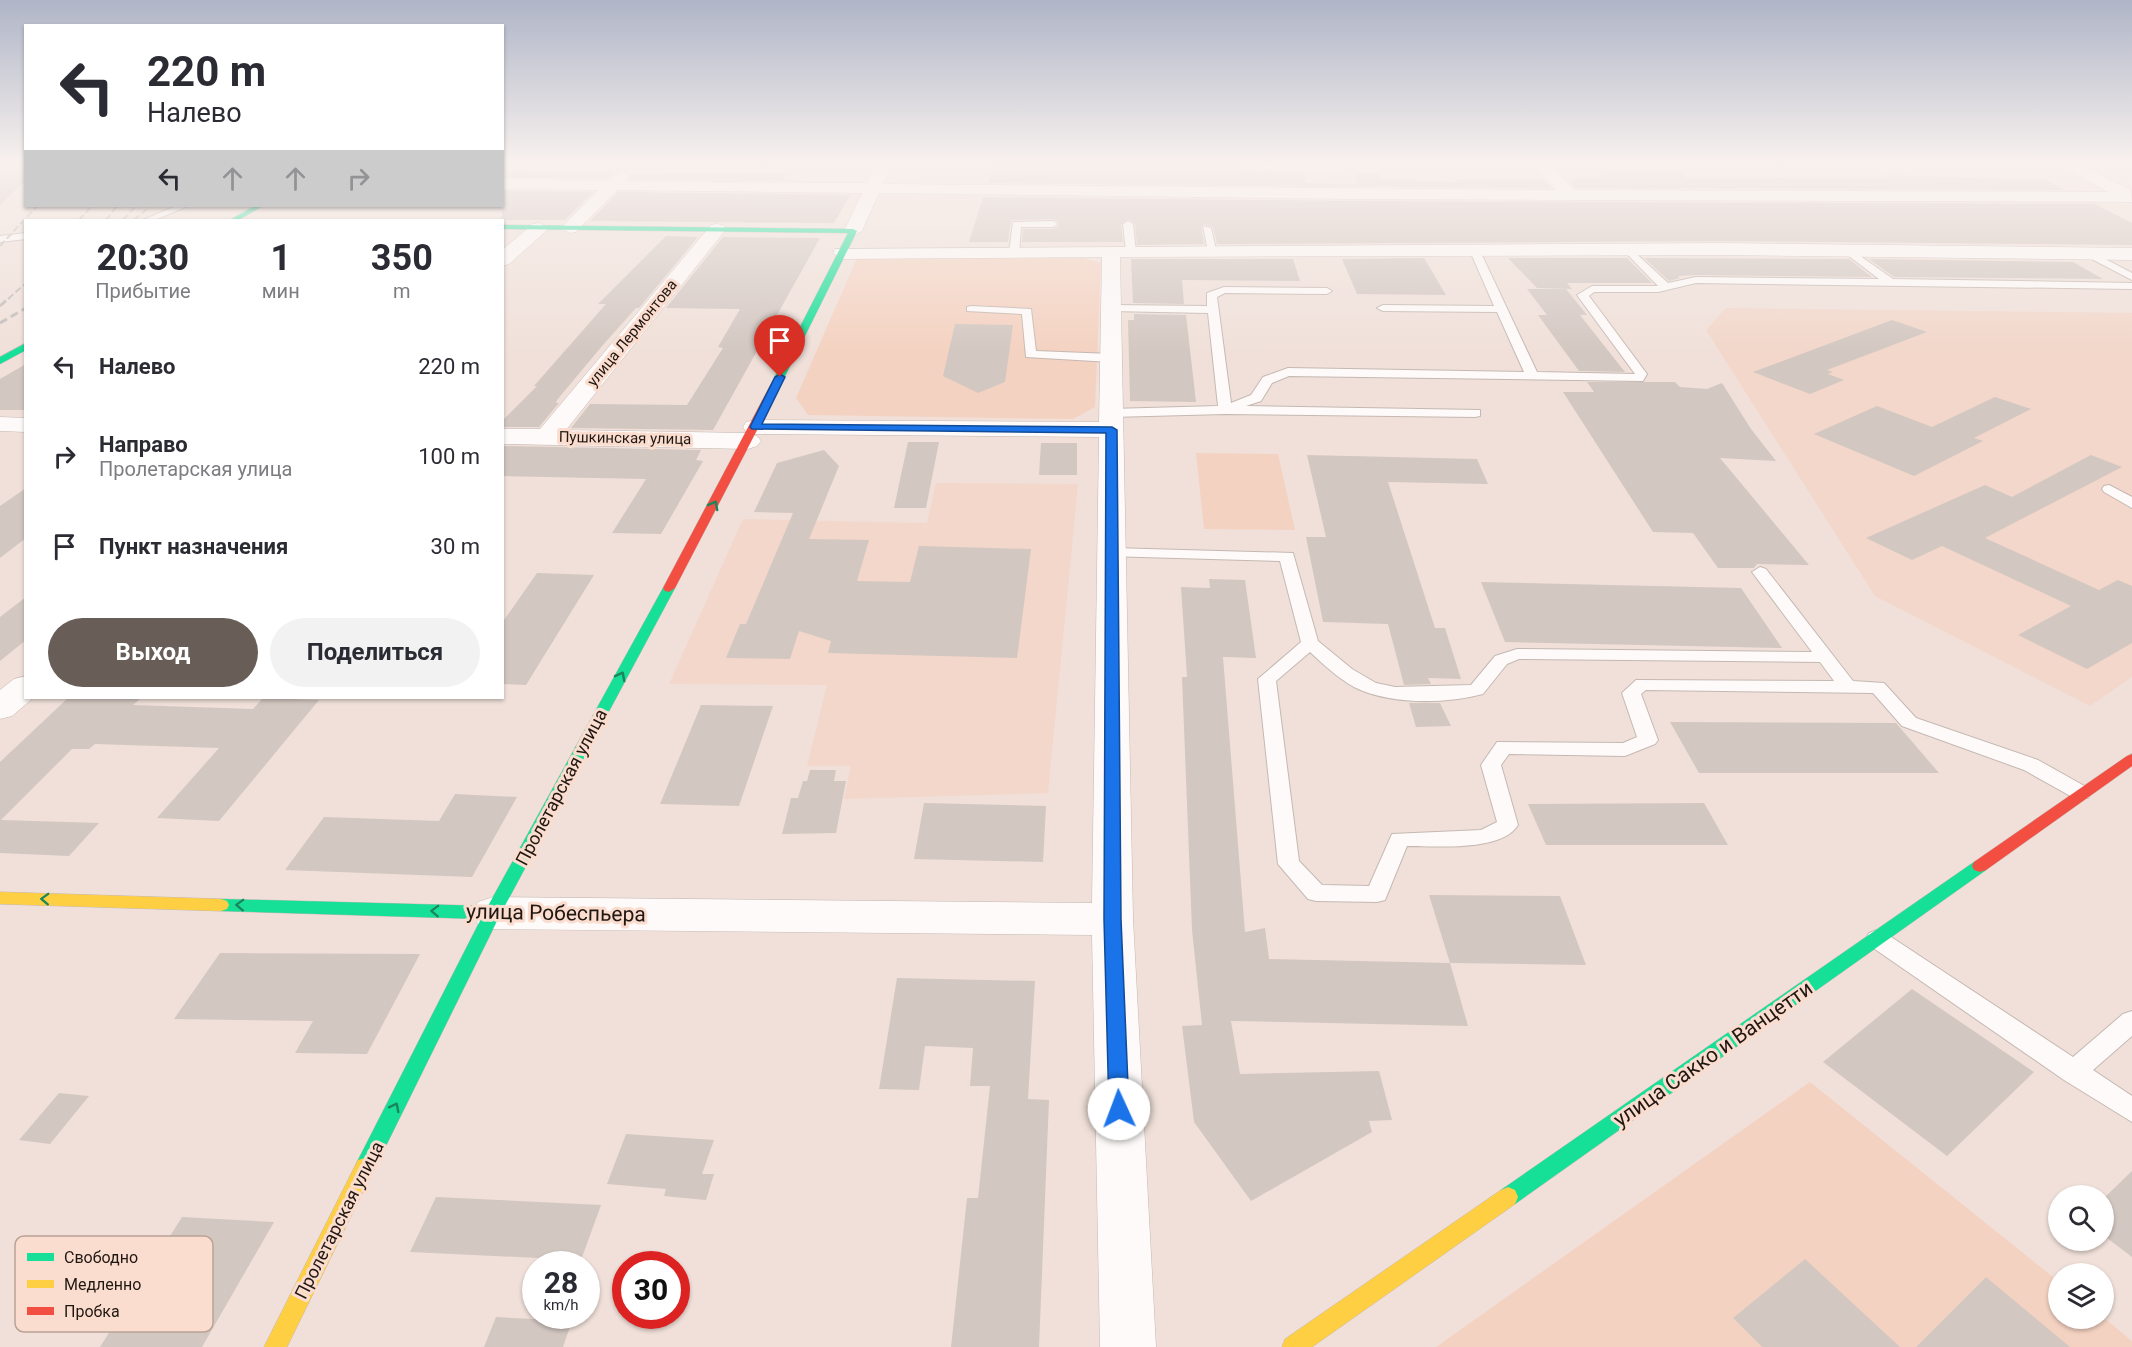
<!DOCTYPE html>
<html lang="ru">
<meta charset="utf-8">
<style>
body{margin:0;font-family:Roboto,sans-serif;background:#f2f2f3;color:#2b2b33;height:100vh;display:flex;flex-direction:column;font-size:22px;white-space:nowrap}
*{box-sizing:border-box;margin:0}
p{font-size:20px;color:#7c7c81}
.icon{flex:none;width:33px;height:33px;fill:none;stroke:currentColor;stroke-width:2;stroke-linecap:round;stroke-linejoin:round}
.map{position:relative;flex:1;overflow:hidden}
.panel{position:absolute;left:24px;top:219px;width:480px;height:480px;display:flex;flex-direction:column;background:#fff;border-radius:0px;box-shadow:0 2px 4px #0004}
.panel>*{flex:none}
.hud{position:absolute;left:24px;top:24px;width:480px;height:183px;border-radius:0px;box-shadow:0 2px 4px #0004;background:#fff;color:#2b2b33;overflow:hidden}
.fabs{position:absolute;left:2048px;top:1185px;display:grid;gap:12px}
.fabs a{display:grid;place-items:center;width:66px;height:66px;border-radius:50%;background:#fff;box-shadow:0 2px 4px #0004;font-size:30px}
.speed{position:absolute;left:522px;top:1251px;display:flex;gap:12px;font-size:30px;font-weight:700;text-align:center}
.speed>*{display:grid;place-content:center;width:78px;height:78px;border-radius:50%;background:#fff;box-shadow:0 2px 4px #0004;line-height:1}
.speed small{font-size:15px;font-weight:400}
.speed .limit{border:9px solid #d22;background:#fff;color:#111}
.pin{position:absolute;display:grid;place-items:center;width:51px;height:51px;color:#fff;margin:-62px -26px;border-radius:50% 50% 50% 0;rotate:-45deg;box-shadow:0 0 6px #0007}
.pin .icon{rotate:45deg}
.me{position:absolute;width:66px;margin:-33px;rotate:358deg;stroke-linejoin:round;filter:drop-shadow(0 0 4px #0008)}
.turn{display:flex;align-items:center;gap:21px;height:126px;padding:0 24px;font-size:27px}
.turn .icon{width:78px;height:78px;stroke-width:2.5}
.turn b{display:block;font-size:42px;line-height:51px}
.lanes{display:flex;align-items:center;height:57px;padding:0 24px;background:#0003;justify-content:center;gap:30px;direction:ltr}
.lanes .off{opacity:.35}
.eta{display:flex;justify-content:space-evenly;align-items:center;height:102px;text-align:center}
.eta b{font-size:36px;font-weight:700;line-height:42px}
.button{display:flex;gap:12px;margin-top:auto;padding:12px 24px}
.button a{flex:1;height:69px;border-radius:36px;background:#695d58;color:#fff;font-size:24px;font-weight:700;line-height:69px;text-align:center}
.button a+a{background:#f2f2f3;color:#2b2b33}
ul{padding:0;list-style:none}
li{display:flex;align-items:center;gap:18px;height:90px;padding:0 24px}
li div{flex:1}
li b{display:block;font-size:22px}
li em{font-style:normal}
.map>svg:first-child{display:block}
.built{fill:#f2d7ca}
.green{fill:#f4d2c1}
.building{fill:#d3c7c1}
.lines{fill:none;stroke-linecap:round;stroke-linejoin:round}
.lane-casing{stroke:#c5b8b2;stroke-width:2}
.street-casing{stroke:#c5b8b2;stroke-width:1}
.fast-casing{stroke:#c5b8b2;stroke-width:1}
.slow-casing{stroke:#c5b8b2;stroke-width:1}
.jam-casing{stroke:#c5b8b2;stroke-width:1}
.lane{fill:#fdfaf9;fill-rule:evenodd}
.street{fill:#fdfaf9;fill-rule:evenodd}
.fast{fill:#16e098;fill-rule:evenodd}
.slow{fill:#ffcf43;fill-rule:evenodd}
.jam{fill:#f24e42;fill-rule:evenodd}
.rail-far1{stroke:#c1bdbb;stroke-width:2;stroke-dasharray:7 3;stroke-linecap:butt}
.rail{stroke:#c1bdbb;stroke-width:3;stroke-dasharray:8 4.5;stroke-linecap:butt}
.oneway{stroke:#1b865c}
.route{fill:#1a73e8;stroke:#114b97;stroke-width:1.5}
.labels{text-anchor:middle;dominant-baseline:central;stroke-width:6;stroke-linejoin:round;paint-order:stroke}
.far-street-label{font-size:15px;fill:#211712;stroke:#faddcf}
.street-label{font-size:18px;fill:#211712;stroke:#faddcf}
.near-street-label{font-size:21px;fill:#211712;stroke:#faddcf}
.key{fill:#faddcf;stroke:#b9a296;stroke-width:1.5}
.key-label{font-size:16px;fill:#211712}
</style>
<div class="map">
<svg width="2132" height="1347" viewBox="0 0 2132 1347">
<rect width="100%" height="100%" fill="#f0e0d9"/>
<path class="built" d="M1726 308 2132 313V677L2090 706 1875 596 1706 330Z
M936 483 1078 484 1048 793 844 799 851 766H807L827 685 669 684 743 519 927 523Z"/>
<path class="green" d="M1080 257 1101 263 1095 407 1073 419 808 415 796 398 857 258Z
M1196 453 1278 454 1295 530 1204 529Z
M1810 1082 2058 1281V1318L2103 1317 2132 1341V1347H1436Z"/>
<path class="building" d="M0 164H26V180L0 205Z
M994 164H1198L1238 168 1245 171 1305 174V183L1357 185 1355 173 1380 174V179L1456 182 1455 179 1544 180 1551 188 988 183Z
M1594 169 1682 172 1686 178H1888L1884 175 2046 180 2065 190 1575 188 1568 180H1576L1574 178H1604Z
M513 172 614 173 607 178 507 177Z
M787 173 783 180 631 179 630 174Z
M502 191 593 192 565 220H502Z
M618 192 850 195 834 223 590 221Z
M983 197 1352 201 2095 204 2132 223V245L1722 241 1217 244 1213 227 1204 224 1201 226 1204 244 1137 245 1135 224 1129 219 1121 224 1123 242H1022L1023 229H1053L1059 226V222L1053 219 1011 220 1008 242H969Z
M666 236 698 237 639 308H636L602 346 557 400 556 403H559L539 427H502V421L537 386H534L606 304H598Z
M723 237 820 238 713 430 571 428 590 404 687 405 723 348 718 347 740 309 666 308Z
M1424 258 1446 295 1357 294 1342 259Z
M1508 258H1627L1652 283H1567L1572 289 1537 288Z
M1644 258 1849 259 1872 277 1696 275 1678 276 1680 278 1669 281Z
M1131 259H1293L1300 281 1182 280 1184 304 1133 303Z
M1869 259 2073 262 2103 279 1894 277Z
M1527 289H1566L1587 315H1580L1625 372 1579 371 1538 315H1547Z
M1134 314 1186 315 1196 402 1130 401 1128 320H1134Z
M1892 320 1927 332 1827 370 1833 372 1828 374 1844 380 1810 394 1753 372Z
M955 324 1013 325 1005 382 978 393 943 376Z
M26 364V410H0V379Z
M1587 382H1675L1680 387 1707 389 1722 383 1751 429 1776 461 1720 458 1809 565 1757 564 1754 568H1718L1693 533 1653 532 1563 392H1594Z
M1995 397 2031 409 1974 438 1983 441 1914 476 1814 434 1877 406 1932 427Z
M908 442H939L926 508H894Z
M1041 443H1077V475H1039Z
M502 446 701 450 696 460 703 461 661 534 612 533 646 479 502 476Z
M824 450 839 466 809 539 869 540 857 581 910 582 919 546 1031 549 1017 658 828 653 831 641 799 631 790 659 726 658 740 624H746L793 513 754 512 777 463Z
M1307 455 1477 459 1488 484 1388 482 1435 628H1445L1461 679 1428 678 1431 684 1404 685 1388 624 1323 622 1306 537H1326Z
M2091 455 2122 467 1985 538 2099 590 2118 580 2132 586V643L2087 669 2018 635 2071 606 1942 546 1912 560 1866 538 1985 485 2012 497Z
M26 488V538L0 558V506Z
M537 573 594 575 526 685 502 684V623Z
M1209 579 1245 580 1256 658 1223 657 1245 932 1265 928 1269 959 1450 963 1468 1026 1231 1021 1240 1074 1379 1071 1392 1120 1369 1121 1372 1132 1251 1201 1194 1122 1182 1026 1202 1025 1192 930 1182 677H1187L1181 587 1210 588Z
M1481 582 1741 588 1782 648 1505 642Z
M26 597V640L0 661V617Z
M68 698H141L133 705 253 709 263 698 319 700 219 821 157 818 219 748 95 744 89 749H72L1 820 99 823 69 856 0 853V762Z
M1409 703H1440L1451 726 1416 727Z
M701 705 773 706 739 806 660 804Z
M1670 722 1896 723 1939 773H1699Z
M810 770H836L834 781H846L836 833 782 834 791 798H798L803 781H807Z
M455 794 517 797 472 877 285 870 324 817 439 821Z
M924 803 1046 806 1043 862 914 859Z
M1704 803 1728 845H1546L1528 804Z
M1429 895 1560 896 1586 965 1450 963Z
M220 953 420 954 367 1054 295 1053 313 1021 174 1019Z
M897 978 1035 981 1028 1099 1049 1100 1039 1347H951L967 1198H978L990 1086H970L973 1048 925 1046 919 1090 879 1089Z
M1912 989 2034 1072 1947 1156 1823 1062Z
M59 1093 89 1096 50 1144 19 1140Z
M626 1134 714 1140 702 1174H714L706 1200 664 1196 666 1189 607 1184Z
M2132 1171V1257L2103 1235V1199Z
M436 1197 601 1205 581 1260 410 1252Z
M182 1217 274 1222 202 1347H100Z
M1805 1259 1900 1347H1762L1733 1318Z
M1986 1277 2070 1347H1916Z
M496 1317 572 1321 563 1347H484Z"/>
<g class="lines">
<defs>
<path id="lane" d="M176 206H188L155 220H143Z
M1128 221 1133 224 1136 252 1131 255 1126 252 1123 224Z
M1013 222 1053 221 1058 224 1053 227H1021L1019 253 1014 256 1009 253Z
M1203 226 1211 228 1217 254 1208 252Z
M26 233V239L0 242V236Z
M1629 247 1668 283 1696 277 1879 279 1845 253 1844 251 1849 248 1893 279 2132 283V289L1696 283 1658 292H1594L1589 296 1647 374 1643 381 1289 376 1272 383 1261 401 1246 406 1480 410V416L1475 417 1225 414 1111 417 1104 413 1111 409 1218 406 1208 313 1111 311 1105 308 1111 305 1207 306V293L1224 287 1327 288 1332 291 1327 294 1225 293 1217 297 1231 403 1251 395 1263 377 1288 368 1524 372 1497 312 1383 311 1377 308 1383 305 1494 306 1470 251 1475 248 1480 251 1537 372 1635 374 1577 295 1592 286H1658L1625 252 1624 250Z
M2090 251 2132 273V280L2086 256V252Z
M971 306 1031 309 1036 351 1111 354 1117 358 1111 362 1026 357 1022 314 967 311V307Z
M2109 485 2132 497V508L2104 492 2102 489 2104 486Z
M1112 548 1293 553 1318 641 1352 669 1376 683 1395 687 1471 685 1495 656 1517 649 1812 652 1752 572 1760 567 1766 569 1853 681 1884 683 1916 718 2038 760 2088 788 2091 793 2088 798H2074L2024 770 1902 726 1873 693 1646 690 1641 694 1658 740 1655 744 1625 756 1509 754 1501 765 1518 825C1502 852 1435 846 1407 846L1385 900 1377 902 1316 901 1308 899 1278 864 1258 679 1301 642 1280 561 1106 556 1104 553 1106 550ZM1310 652C1324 665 1338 678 1354 687 1390 705 1445 704 1483 694L1507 664 1519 659 1820 662 1834 681 1636 680 1622 693 1637 737 1623 743 1497 742 1481 765 1497 822 1481 830 1392 834 1369 886 1322 885 1299 861 1276 681Z
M1877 930 1885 933 2073 1057 2123 1014 2132 1011V1036L2093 1070 2132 1096V1122L2064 1080 1869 945 1866 939 1869 933Z"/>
<path id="street" d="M876 164H892L883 184 1556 190 1533 164H1550L1574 190 2108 192 2058 164H2079L2131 190 2132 202 1352 199 879 193 862 231 853 236 844 231 862 193 617 190 576 232 570 233 561 228 598 190 502 189V179L608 180 622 171 630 176 627 181 867 183Z
M1237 164H1344L1348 168 1340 173 1245 169Z
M539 223 548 228 545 232 509 264 502 266V250L533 224Z
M717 224 723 225 726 229 723 233 566 430 748 433 757 436 761 441 757 446 748 449 502 444V429H540L711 225Z
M1722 243 2132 248V260L1722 255 1120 257 1133 919 1156 1347H1100L1092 935 493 929 478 924 472 913 478 902 493 897 1092 903 1099 437 755 434 746 432 743 427 746 422 755 420 1099 422 1102 257 842 259 833 253 835 249Z
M0 417 26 418V432L0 431Z
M26 676V698H33L12 716 0 719V690L14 679Z"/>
<path id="fast" d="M255 206H263L238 220H230Z
M502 225 853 229 857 231 782 382 777 385 772 382 848 233 502 229Z
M26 343V350L0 364V357Z
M669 584 675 588 501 913 372 1174 365 1176 358 1174 355 1167 358 1160 481 919 221 911 215 909 213 905 215 901 221 899 488 906 663 588Z
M1980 860 1986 862 1988 866 1986 870 1515 1204 1508 1207 1501 1204 1498 1197 1501 1190 1974 862Z"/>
<path id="slow" d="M0 892 221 899 227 901 229 905 227 909 221 911 0 904Z
M365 1158 372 1160 375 1167 287 1347H264L358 1160Z
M1508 1187 1515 1190 1518 1197 1515 1204 1312 1347H1282L1285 1339 1501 1190Z"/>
<path id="jam" d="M777 379 782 382 675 588 669 592 665 591 663 588 772 382Z
M2132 754V766L1986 870 1980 872 1974 870 1972 866 1974 862 2127 756Z"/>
</defs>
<use href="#lane" class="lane-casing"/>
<use href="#street" class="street-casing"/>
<use href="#fast" class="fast-casing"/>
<use href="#slow" class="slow-casing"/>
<use href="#jam" class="jam-casing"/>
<use href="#lane" class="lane"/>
<use href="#street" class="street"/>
<use href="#fast" class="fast"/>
<use href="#slow" class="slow"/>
<use href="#jam" class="jam"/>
<path class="rail-far1" d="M79 220 92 206
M106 220 117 206
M123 220 136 206
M134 220 151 206
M0 246 37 206
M8 299 26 283"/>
<path class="rail" d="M0 306 9 298
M0 323 26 308"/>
</g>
<defs><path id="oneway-chevron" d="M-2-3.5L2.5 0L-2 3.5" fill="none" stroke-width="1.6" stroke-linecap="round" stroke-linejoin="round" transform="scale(1.5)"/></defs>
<g class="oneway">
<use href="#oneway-chevron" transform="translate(714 505) rotate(-62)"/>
<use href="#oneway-chevron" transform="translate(621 676) rotate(-62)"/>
<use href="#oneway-chevron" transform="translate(45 899) rotate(-178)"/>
<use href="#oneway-chevron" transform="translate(240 905) rotate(-178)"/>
<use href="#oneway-chevron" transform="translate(435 911) rotate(-178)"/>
<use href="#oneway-chevron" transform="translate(395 1107) rotate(-63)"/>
</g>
<linearGradient id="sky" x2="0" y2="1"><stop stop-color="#afb5c7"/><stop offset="0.46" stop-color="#f8f1ee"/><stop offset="1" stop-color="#f8f1ee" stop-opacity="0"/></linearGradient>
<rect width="2132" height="353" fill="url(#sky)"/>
<path class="route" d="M780 374 785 377 762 424 1112 427 1117 430 1121 919 1129 1109 1126 1115 1119 1118 1112 1115 1109 1109 1104 919 1106 433 752 429 750 427 775 377Z"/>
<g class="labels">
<g class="far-street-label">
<text transform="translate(632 333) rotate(-51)">улица Лермонтова</text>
<text transform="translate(625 438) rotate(1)">Пушкинская улица</text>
</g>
<g class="street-label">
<text transform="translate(561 787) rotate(-62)">Пролетарская улица</text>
<text transform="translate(339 1220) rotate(-63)">Пролетарская улица</text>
</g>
<g class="near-street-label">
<text transform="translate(556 913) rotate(1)">улица Робеспьера</text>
<text transform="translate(1713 1054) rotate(-35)">улица Сакко и Ванцетти</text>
</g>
</g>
<rect x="15" y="1236" width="198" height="96" rx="9" class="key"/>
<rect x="27" y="1253" width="27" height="8" fill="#16e098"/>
<rect x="27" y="1280" width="27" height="8" fill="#ffcf43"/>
<rect x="27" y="1307" width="27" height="8" fill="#f24e42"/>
<g class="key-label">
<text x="64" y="1263">Свободно</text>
<text x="64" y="1290">Медленно</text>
<text x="64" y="1317">Пробка</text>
</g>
</svg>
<div class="fabs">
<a><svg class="icon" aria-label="search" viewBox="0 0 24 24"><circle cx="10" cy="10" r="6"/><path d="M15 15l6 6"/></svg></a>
<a><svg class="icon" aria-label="layers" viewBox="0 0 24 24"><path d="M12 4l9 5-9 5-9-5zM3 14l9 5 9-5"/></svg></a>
</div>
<div class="speed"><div>28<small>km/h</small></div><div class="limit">30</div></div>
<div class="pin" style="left:780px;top:377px;background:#d93025"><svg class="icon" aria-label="arrive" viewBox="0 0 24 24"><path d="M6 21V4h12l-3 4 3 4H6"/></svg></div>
<svg class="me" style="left:1119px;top:1109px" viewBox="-20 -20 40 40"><circle r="19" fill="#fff"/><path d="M0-13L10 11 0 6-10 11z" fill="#1a73e8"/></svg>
<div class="hud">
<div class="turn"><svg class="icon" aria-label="left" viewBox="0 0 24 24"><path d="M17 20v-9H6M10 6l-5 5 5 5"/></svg><div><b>220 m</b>Налево</div></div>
<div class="lanes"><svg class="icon" aria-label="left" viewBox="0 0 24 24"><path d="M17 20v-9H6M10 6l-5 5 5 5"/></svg><svg class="icon off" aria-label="ahead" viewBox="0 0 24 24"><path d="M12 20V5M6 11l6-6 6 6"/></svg><svg class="icon off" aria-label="ahead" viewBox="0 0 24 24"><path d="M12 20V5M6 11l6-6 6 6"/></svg><svg class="icon off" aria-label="right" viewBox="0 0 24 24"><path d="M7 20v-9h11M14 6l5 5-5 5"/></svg></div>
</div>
<section class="panel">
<div class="eta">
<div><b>20:30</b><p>Прибытие</p></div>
<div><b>1</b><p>мин</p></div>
<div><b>350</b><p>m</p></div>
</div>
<ul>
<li><svg class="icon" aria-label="left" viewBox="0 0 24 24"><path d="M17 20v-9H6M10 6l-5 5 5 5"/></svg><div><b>Налево</b></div><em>220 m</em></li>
<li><svg class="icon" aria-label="right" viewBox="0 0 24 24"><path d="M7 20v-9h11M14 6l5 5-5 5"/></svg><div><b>Направо</b><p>Пролетарская улица</p></div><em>100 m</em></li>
<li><svg class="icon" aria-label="arrive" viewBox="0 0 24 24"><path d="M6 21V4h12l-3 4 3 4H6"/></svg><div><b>Пункт назначения</b></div><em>30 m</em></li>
</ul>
<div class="button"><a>Выход</a><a>Поделиться</a></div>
</section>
</div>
